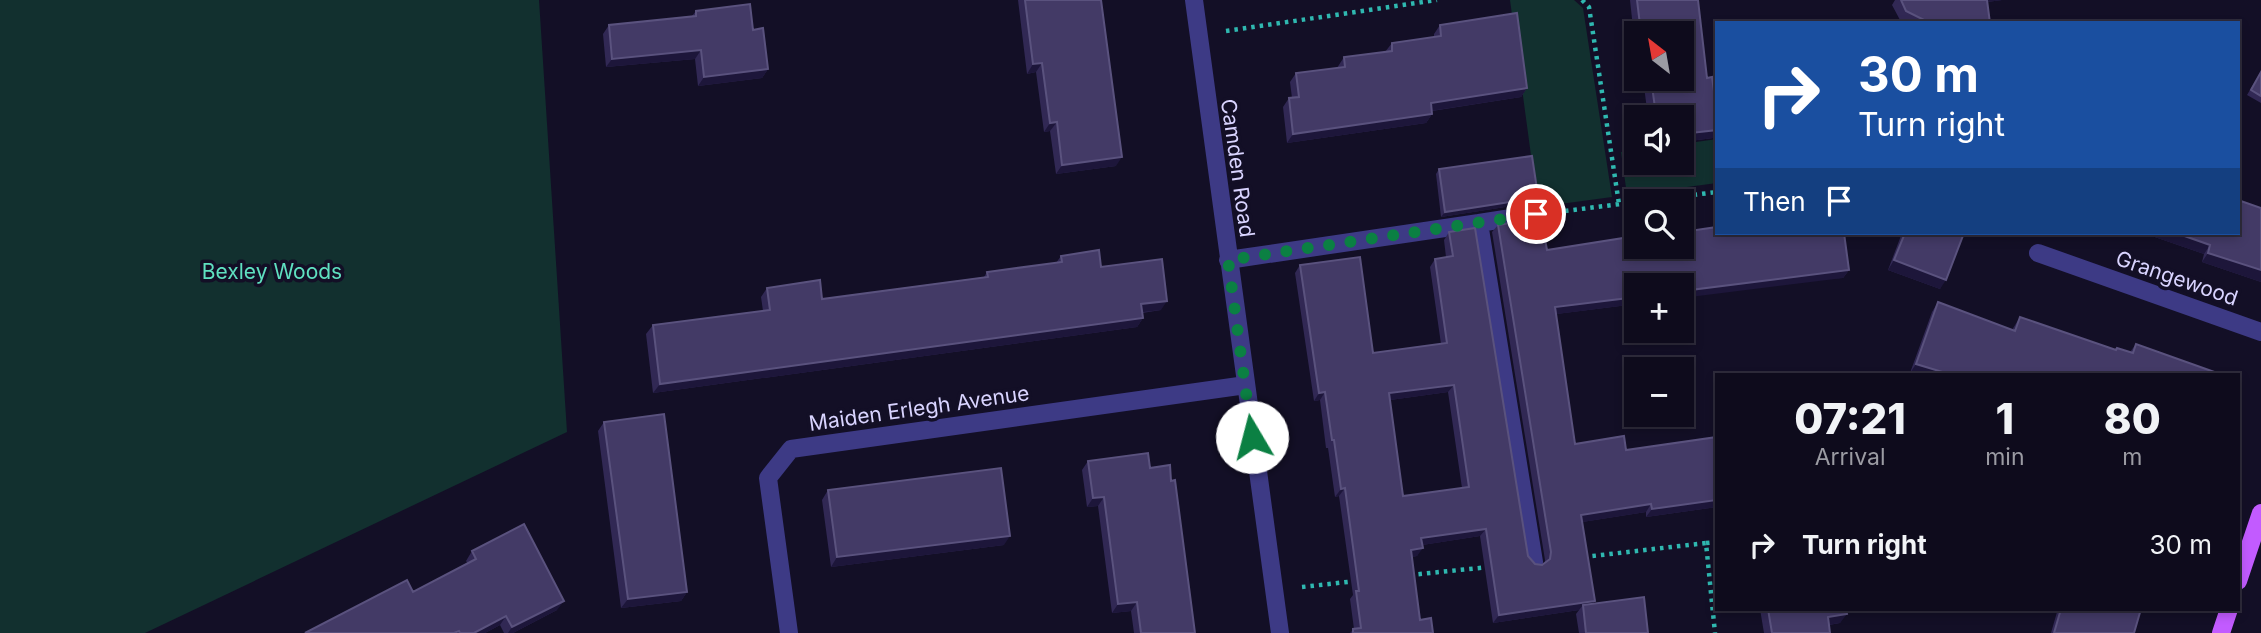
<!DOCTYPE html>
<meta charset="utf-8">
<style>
body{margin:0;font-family:Inter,sans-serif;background:#1c1929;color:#f1f3f6;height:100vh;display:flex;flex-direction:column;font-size:26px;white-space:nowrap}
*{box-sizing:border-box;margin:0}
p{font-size:23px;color:#9b9ba3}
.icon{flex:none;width:38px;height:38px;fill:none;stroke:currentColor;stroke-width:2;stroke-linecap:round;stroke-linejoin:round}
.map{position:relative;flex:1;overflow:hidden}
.drawer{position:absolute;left:1715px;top:373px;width:525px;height:238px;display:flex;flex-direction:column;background:#0e0b1c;border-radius:0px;box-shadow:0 4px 10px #0003,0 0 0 2px #2e2b3b}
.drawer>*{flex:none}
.guide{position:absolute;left:1715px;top:21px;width:525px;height:214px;border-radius:0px;box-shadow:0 4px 10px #0003,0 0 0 2px #2e2b3b;background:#1a4fa0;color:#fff;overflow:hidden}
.needle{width:46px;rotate:329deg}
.tools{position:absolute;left:1624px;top:21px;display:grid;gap:14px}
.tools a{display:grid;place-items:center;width:70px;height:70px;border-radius:0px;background:#0e0b1c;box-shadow:0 4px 10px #0003,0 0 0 2px #2e2b3b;font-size:35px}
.pin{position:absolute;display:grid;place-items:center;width:60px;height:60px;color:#fff;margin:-30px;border:4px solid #fff;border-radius:50%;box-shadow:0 2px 7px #0007}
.me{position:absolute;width:77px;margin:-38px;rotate:352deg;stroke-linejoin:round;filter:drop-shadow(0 0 5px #0008)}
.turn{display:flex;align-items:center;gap:24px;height:147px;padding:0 28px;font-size:32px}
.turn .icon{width:91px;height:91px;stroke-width:2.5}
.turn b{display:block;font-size:49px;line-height:60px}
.then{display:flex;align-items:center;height:66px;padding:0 28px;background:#0003;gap:14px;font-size:26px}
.eta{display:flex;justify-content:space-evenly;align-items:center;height:119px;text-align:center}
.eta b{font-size:42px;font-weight:800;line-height:49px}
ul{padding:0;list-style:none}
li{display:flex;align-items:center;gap:21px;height:105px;padding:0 28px}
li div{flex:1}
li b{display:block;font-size:26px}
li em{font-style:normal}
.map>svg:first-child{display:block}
.green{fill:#12302f}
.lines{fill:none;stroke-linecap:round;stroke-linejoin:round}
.path{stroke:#2fb8b0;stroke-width:4.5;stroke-dasharray:3.5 5;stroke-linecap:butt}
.minor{stroke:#3d3a85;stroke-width:18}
.major{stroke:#c25bff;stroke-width:18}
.wall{fill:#312854;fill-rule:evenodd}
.shaded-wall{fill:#1d163a}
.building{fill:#433a66;stroke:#5a527e;stroke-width:2;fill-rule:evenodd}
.route{stroke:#0b8043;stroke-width:12;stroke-dasharray:0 21.6}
.labels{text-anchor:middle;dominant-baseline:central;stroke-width:7;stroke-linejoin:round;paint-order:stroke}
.street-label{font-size:21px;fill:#d9d4ff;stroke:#130f26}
.park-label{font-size:21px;fill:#5fe0c0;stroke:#130f26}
</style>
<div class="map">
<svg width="2261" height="633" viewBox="0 0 2261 633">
<rect width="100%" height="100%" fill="#130f26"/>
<path class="green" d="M0 0H539L567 432 145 633H0Z
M1510 0H1574L1583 8 1612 197 1538 207Z
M1717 139V183L1627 195 1621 152 1636 150V163H1682V144Z"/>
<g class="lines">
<path class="path" d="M1582 0 1589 7 1619 204
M1226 31 1437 0
M1643 201 1717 192
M1565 211 1636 202
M1706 543 1717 542
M1584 557 1706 543 1715 633
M1410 575 1489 567
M1302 587 1356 581"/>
<path class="minor" d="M1194 0 1280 633
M2038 253 2261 332
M1228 260 1479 223
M1534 562 1479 223 1536 214
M789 633 768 478 791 449 1246 385"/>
<path class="major" d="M2238 581 2261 513
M2221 633 2229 609"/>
</g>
<path class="wall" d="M1018 0H1101L1116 166 1056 174 1050 131 1044 132 1036 72 1027 74Z
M1630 0H1698L1707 78 1717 112V133L1713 138 1682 142V117H1648L1643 79H1682V33H1636V56Z
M1895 0H2002L1987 2 1990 23H1906L1900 20 1892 5Z
M696 11 753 30 768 69 762 78 698 86 695 59 606 67 603 34 609 25 692 16Z
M1440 25 1527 88 1521 97 1432 111V114L1426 123 1287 143 1283 107 1289 98H1292L1290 82 1296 73 1337 68 1344 57 1385 52 1392 43 1434 37V34Z
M2261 71V103L2247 95Z
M1439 169 1534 193 1535 198 1531 203 1441 217 1436 174Z
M2238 200 2261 208V282L2202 262 2204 254 2149 235 2150 233H2238Z
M1498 225 1547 250 1849 270 1843 278 1636 285V304L1556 314 1575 444 1626 450 1717 437V507L1646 517V512L1582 522 1595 601 1593 604 1648 633H1579L1576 614 1579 610 1493 623 1480 536 1422 545 1417 556 1411 557 1420 620 1433 633H1350L1354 629 1350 599 1353 595 1339 496 1335 497 1328 448H1326L1320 400 1314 401 1295 273 1300 265 1373 353 1441 344 1430 267 1435 259 1446 257 1444 240 1449 232 1528 556 1535 564 1542 565 1545 563V560L1492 232ZM1448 392 1462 488 1403 496 1390 400Z
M1902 233H1964L1940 289 1888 270Z
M1061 256 1101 267 1161 310 1142 313 1143 318 1137 327 653 393 646 334 653 325 763 311 761 297 767 288 822 299 984 277 987 272 1056 263Z
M1938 302 2012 330 2020 317 2115 350 2117 348 2130 352 2136 344 2220 374H1914L1910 373 1932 312Z
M604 422 687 592 681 601 621 608 598 431Z
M1088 461 1150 468 1195 633H1134L1131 611 1112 613 1098 506 1087 507 1082 470Z
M828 490 1004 545 831 567 822 500Z
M472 551 557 610 513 633H504L500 625 485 633H305L413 592 468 564 466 561Z
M1760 609H1846L1840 623 1829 625 1830 633H1764Z
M2059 609H2141L2134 633H2051L2057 612Z"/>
<path class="shaded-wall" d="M1982 0H2002L1980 3Z
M701 50 695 59 606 67 612 59Z
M1042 63 1036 72 1027 74 1033 64Z
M768 69 762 78 698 86 704 77Z
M1527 88 1521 97 1424 112 1431 103Z
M1680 113 1677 117H1654L1656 115Z
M1432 114 1426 123 1287 143 1293 134Z
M1057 122 1050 131 1044 132 1050 123Z
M1717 130V133L1713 138 1682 142V134Z
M1122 157 1116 166 1056 174 1062 165Z
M1535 198 1531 203 1441 217 1445 212Z
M2150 233H2176L2210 245 2204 254 2149 235Z
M2208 253 2261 270V282L2202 262Z
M1894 260 1946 280 1940 289 1888 270Z
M1849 270 1843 278 1682 298V291Z
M1636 297V304L1549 315 1555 307Z
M1167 301 1161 310 1135 313 1141 304Z
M1143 318 1137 327 653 393 660 384Z
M1916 364 1949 374H1914L1910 373Z
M1454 385 1448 392 1383 401 1389 393Z
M1325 392 1320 400 1314 401 1319 393Z
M1345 488 1339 496 1335 497 1341 489Z
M1104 497 1098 506 1087 507 1093 498Z
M1717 500V507L1646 517 1652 509Z
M1651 504 1646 512 1576 523 1581 515Z
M1486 529 1480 536 1416 546 1421 538Z
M1010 536 1004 545 831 567 837 557Z
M1423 548 1417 556 1405 558 1411 550Z
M687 592 681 601 621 608 628 599Z
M564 601 557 610 513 633H508L512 627Z
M1595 601 1589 609 1583 605 1579 610 1493 623 1499 615Z
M1137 602 1131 611 1112 613 1118 604Z
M1847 614 1840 623 1821 626 1828 617Z
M506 616 500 625 485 633H474Z"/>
<path class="building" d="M1025 0H1101L1122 157 1062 165 1057 122 1050 123 1042 63 1033 64Z
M1637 0H1698L1707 78 1712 77 1717 112V130L1682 134V117H1680V113L1656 115 1651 79H1682V33H1641Z
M1901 0H1987L1990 23H1930L1906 11Z
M750 4 753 30 763 28 768 69 704 77 701 50 612 59 609 25 696 16V11Z
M1517 13 1527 88 1431 103 1432 114 1293 134 1289 98 1299 97 1296 73 1345 67 1344 57 1392 51V43L1441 36 1440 25Z
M2261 72V96L2251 90Z
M1532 156 1537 189 1533 190 1535 198 1445 212 1439 169Z
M2238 200 2261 208V270L2208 253 2210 245 2176 233H2238Z
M1541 218 1547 250 1636 236V247H1682V232L1717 227V233H1844L1849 270 1682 291V285H1636V297L1555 307 1575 444 1624 436 1626 450 1717 437V500L1652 509 1651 504 1581 515 1595 601 1499 615 1486 529 1421 538 1423 548 1411 550 1420 620 1431 618 1433 633H1353V629L1361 628 1356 591H1359L1345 488 1341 489 1334 440H1332L1325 392 1319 393 1300 265 1360 257 1373 353 1447 343 1435 259 1453 256 1449 232 1475 228 1528 556 1535 564 1542 565 1550 559 1551 552 1498 225ZM1454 385 1469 487 1403 496 1389 393Z
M1905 233H1964L1946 280 1894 260Z
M1099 250 1101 267 1162 259 1167 301 1141 304 1143 318 660 384 653 325 770 310 767 288 820 280 822 299 988 277 987 272 1062 262 1061 256Z
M1938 302 2015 331 2020 317 2116 350 2117 348 2133 353 2136 344 2220 374H1949L1916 364Z
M664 414 687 592 628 599 604 422Z
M1148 453 1150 468 1170 465 1171 481 1175 480 1195 633H1141L1137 602 1118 604 1104 497 1093 498 1088 461Z
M1001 468 1010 536 837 557 828 490Z
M524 524 564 601 512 627 506 616 474 633H460L459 631 454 633H305L407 580 413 592 476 559 472 551Z
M1644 597 1648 633H1586L1583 605Z
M1768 609H1846L1847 614 1828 617 1830 633H1772Z
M2061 609H2141L2134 633H2054Z"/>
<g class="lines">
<path class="route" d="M1252 437 1228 260 1536 214"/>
</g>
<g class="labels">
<g class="street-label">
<text transform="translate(1238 168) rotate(82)">Camden Road</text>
<text transform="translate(2177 278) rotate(19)">Grangewood</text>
<text transform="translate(919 408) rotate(-8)">Maiden Erlegh Avenue</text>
</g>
<g class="park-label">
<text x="272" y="271">Bexley Woods</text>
</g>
</g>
</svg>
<div class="tools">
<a><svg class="needle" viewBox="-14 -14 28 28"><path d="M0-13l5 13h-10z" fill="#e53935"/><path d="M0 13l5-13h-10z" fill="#9b9ba3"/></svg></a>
<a><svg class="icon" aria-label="sound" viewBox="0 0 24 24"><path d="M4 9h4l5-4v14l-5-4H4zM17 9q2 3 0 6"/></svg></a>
<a><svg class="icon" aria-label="search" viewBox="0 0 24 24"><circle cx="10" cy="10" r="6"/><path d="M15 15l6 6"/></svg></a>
<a>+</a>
<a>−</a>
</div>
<div class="pin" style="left:1536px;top:214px;background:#d93025"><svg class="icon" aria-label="arrive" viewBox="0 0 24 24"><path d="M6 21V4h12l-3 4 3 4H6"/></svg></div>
<svg class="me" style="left:1252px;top:437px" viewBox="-20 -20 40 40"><circle r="19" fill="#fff"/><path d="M0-13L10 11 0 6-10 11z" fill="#0b8043"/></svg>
<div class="guide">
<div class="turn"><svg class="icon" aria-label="right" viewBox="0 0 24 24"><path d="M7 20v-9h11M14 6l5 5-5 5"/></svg><div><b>30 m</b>Turn right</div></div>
<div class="then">Then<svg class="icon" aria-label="arrive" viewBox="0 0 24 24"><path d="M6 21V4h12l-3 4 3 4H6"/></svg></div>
</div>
<section class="drawer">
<div class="eta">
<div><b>07:21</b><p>Arrival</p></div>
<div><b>1</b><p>min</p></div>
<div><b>80</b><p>m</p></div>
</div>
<ul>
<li><svg class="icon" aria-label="right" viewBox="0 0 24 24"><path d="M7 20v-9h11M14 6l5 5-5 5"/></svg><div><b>Turn right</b></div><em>30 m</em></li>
</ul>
</section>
</div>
